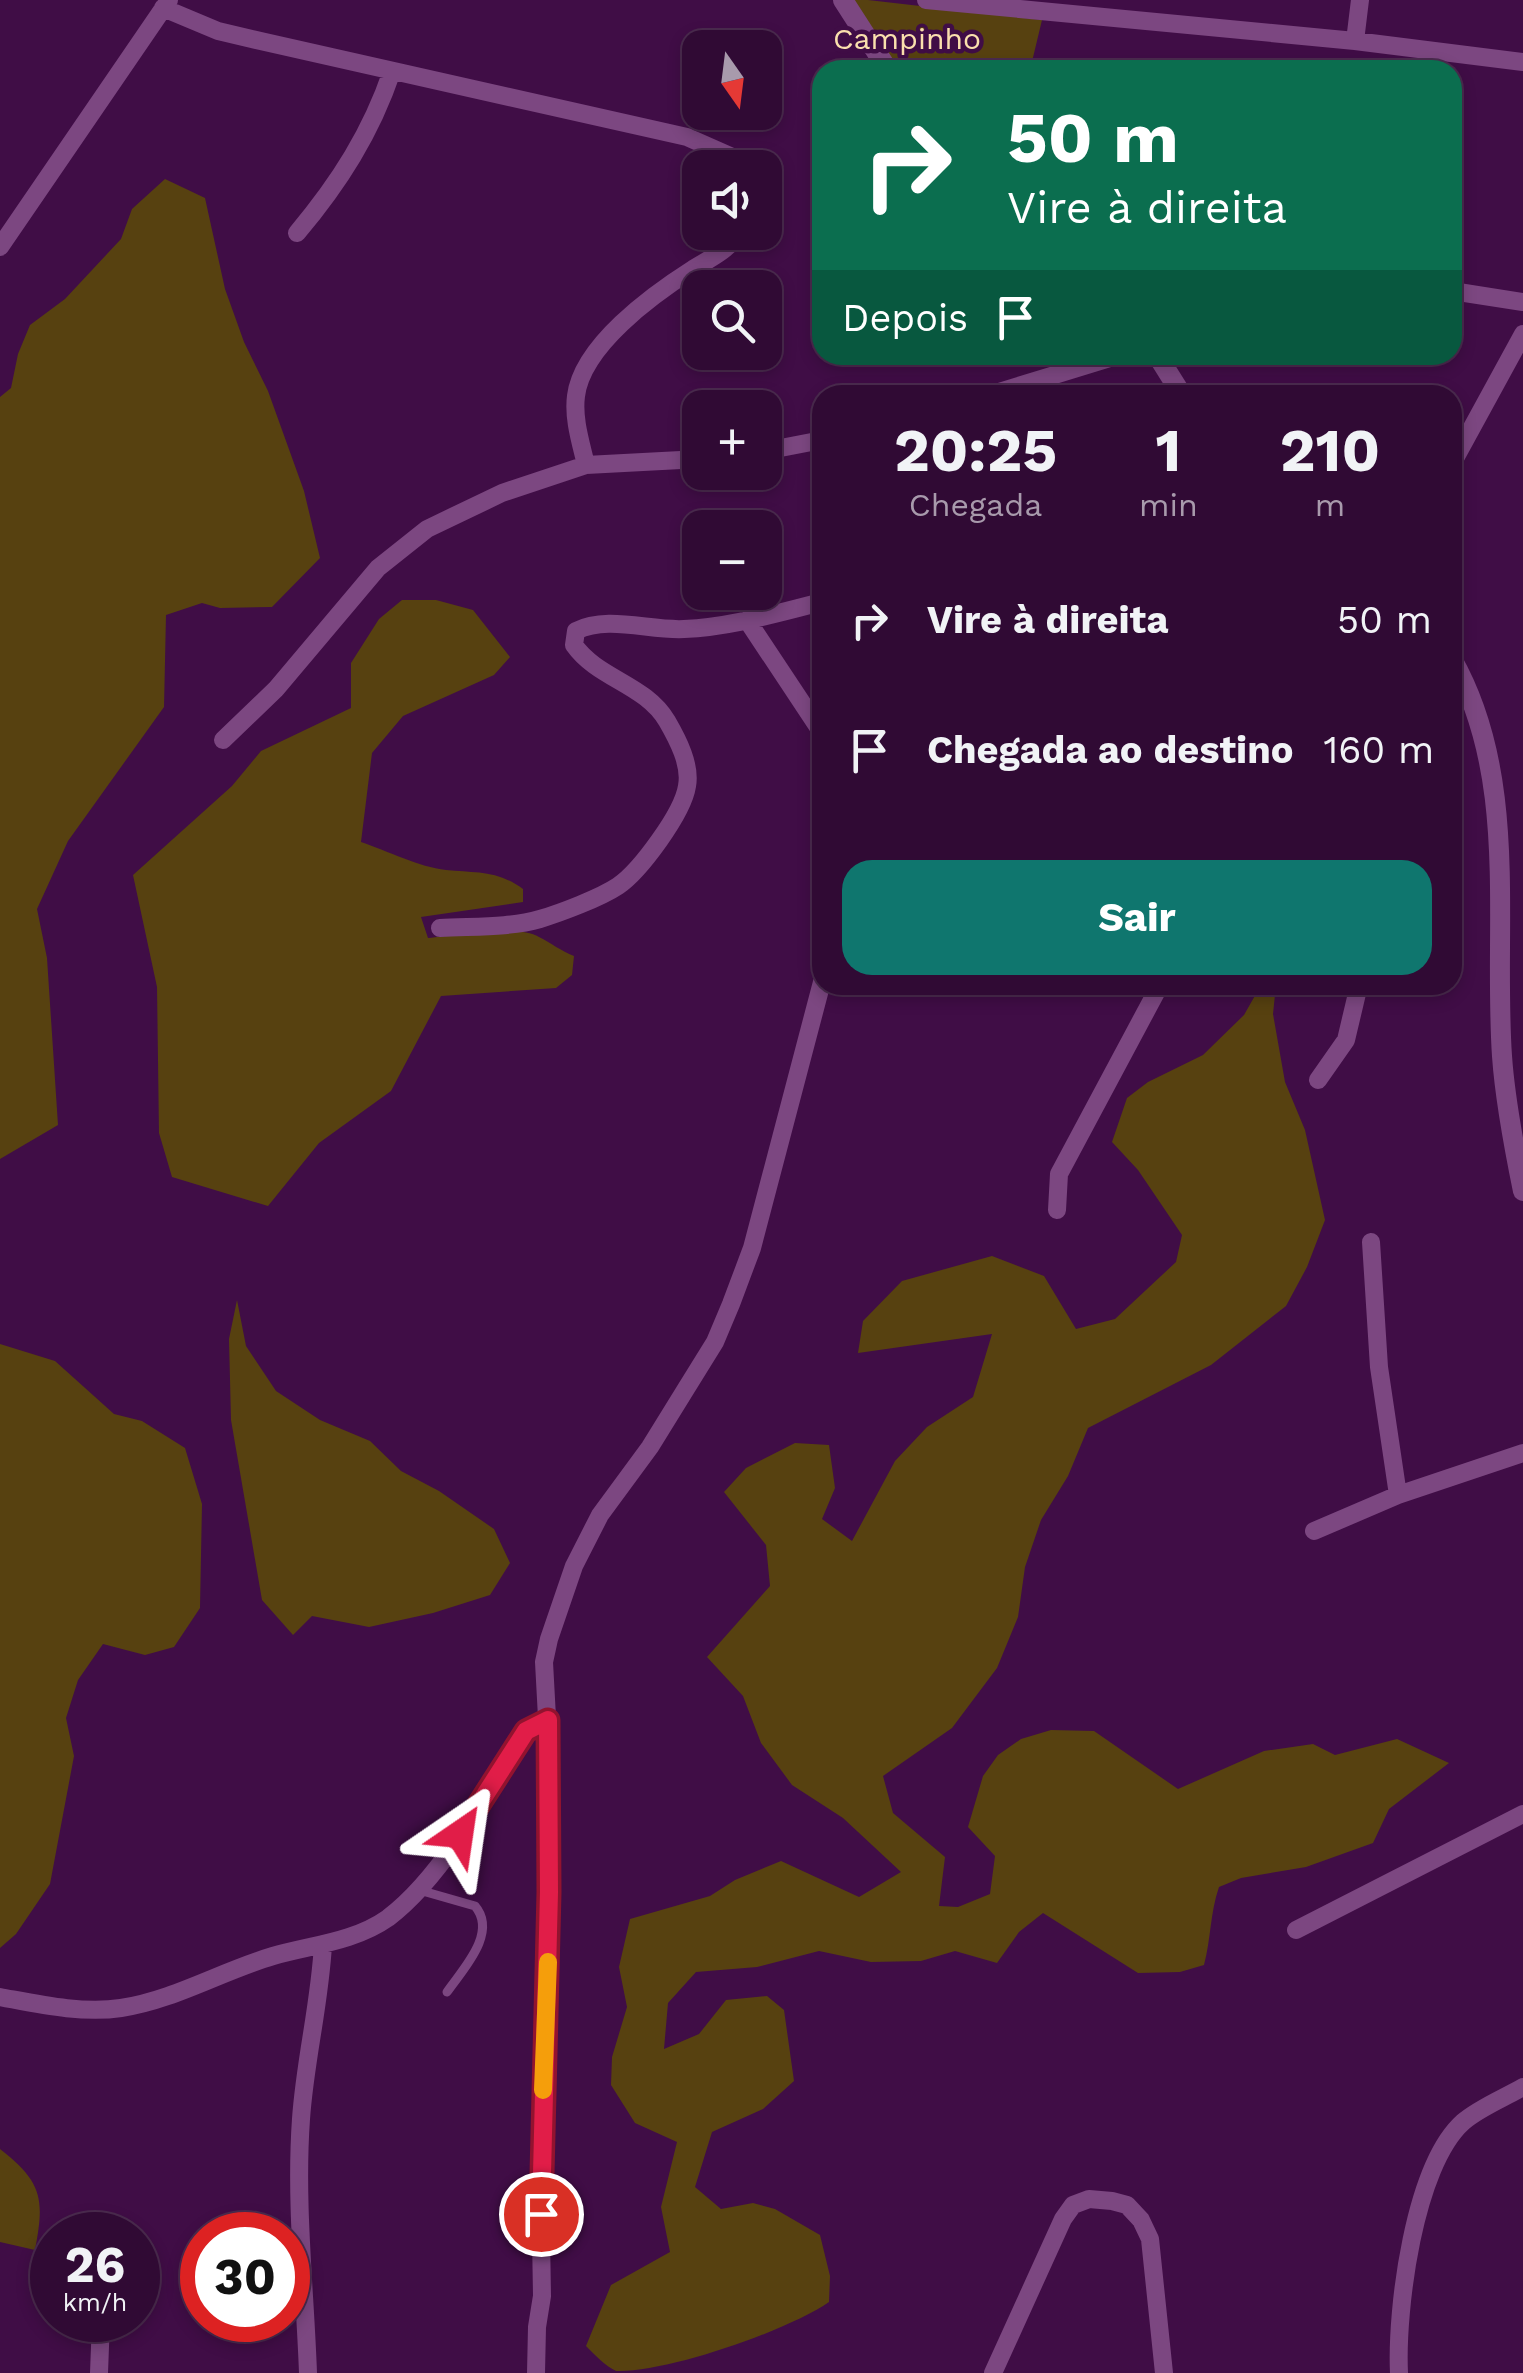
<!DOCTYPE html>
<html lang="pt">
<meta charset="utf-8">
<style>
body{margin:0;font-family:"Work Sans",sans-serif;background:#38133c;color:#f1f3f6;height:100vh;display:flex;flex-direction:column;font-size:38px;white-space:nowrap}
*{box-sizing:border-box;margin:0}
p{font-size:32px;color:#a89aac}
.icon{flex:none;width:55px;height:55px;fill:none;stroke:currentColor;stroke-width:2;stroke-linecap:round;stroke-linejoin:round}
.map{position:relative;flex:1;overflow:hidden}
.drawer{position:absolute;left:812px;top:385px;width:650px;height:610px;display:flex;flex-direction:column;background:#300a34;border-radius:30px;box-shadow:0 5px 15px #0003,0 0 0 2px #4b2b4f}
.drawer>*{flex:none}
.hud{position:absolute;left:812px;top:60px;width:650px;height:305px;border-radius:30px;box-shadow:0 5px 15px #0003,0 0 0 2px #4b2b4f;background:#0b6e4f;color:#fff;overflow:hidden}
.needle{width:65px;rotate:166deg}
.fabs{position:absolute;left:682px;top:30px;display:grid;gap:20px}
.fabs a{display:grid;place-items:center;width:100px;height:100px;border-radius:20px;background:#300a34;box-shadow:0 5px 15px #0003,0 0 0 2px #4b2b4f;font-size:50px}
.speed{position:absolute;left:30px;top:2212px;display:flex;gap:20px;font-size:50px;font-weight:700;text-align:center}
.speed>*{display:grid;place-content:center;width:130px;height:130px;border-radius:50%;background:#300a34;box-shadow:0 5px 15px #0003,0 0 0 2px #4b2b4f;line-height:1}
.speed small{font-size:25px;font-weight:400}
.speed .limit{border:15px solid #d22;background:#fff;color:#111}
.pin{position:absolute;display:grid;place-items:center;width:85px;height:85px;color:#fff;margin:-42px;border:5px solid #fff;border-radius:50%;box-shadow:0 2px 10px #0007}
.me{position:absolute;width:110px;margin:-55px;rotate:32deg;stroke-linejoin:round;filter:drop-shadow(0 0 8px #0008)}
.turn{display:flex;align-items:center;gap:35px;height:210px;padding:0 30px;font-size:45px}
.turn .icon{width:130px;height:130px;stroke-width:2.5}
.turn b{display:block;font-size:70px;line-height:85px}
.then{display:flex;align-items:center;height:95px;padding:0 30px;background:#0003;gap:20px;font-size:38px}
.eta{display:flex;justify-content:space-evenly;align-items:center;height:170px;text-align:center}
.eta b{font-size:60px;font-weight:700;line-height:70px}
.primary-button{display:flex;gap:20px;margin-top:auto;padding:20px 30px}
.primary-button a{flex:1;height:115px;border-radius:30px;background:#0f766e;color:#fff;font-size:40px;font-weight:700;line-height:115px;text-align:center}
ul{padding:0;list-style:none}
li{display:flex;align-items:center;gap:30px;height:130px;padding:0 30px}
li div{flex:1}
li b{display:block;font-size:38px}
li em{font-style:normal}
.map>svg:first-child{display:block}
.green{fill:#574110}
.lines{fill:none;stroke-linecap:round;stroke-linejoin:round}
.service{stroke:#7c4781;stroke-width:9}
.minor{stroke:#7c4781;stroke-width:18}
.tertiary{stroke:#7c4781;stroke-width:20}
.route-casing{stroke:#92132f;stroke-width:25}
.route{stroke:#e11d48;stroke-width:18}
.slow{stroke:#f59e0b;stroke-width:18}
.labels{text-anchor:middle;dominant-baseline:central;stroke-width:9;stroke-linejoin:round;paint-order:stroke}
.park-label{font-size:30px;fill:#fae0ad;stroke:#400d46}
</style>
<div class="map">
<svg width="1523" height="2373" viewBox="0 0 1523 2373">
<rect width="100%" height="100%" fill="#400d46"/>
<path class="green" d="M842 0H868L1042 20 1030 70H889Z
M165 179 205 198 225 289 244 342 268 391 304 491 320 558 272 607 220 608 202 603 166 615 164 707 68 841 37 909 47 958 58 1125 0 1159V397L11 388 18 354 30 325 65 299 121 239 132 209Z
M402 600H436L473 610 510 657 494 675 403 716 372 753 361 842C388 851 419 867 446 870 475 873 498 870 523 889V902L421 917 428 938C454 936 518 924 539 937 551 943 561 951 574 956L572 975 556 988 441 996 391 1091 319 1143 268 1206 172 1177 159 1133 157 987 133 875 232 786 261 751 351 708V663L379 619Z
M1261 985H1276L1273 1014 1285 1082 1305 1130 1325 1220 1307 1267 1286 1306 1211 1365 1088 1428 1068 1476 1041 1520 1025 1567 1018 1617 997 1668 952 1728 883 1776 893 1813 945 1857 939 1906 958 1907 990 1894 995 1856 968 1827 983 1776 998 1755 1021 1739 1051 1730 1094 1731 1178 1789 1264 1751 1313 1744 1335 1755 1397 1739 1449 1763 1389 1809 1373 1843 1306 1867 1241 1878 1219 1887C1210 1913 1211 1939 1204 1965L1180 1972 1138 1973 1043 1913 1019 1932 997 1963 955 1951 921 1961 871 1962 819 1951 757 1967 696 1972 668 2003 664 2049 699 2034 726 2000 767 1996 784 2010 794 2081 763 2109 712 2132 695 2187 721 2209 753 2203 775 2209 820 2235 830 2276 829 2302C787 2331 666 2373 616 2371 605 2366 595 2355 586 2346L611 2285 670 2252 661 2207 677 2142 635 2123 611 2085 612 2057 627 2007 619 1967 630 1919 710 1896 735 1880 781 1861 859 1897 901 1872 843 1818 792 1785 761 1743 743 1696 707 1657 770 1586 766 1545 724 1492 746 1468 795 1443 829 1445 835 1488 822 1519 852 1541 895 1461 927 1427 973 1397 992 1334 858 1353 863 1321 902 1281 992 1256 1044 1276 1076 1329 1115 1319 1176 1262 1182 1235 1138 1170 1112 1142 1127 1098 1148 1082 1203 1055 1244 1015Z
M237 1300 246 1346 276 1391 320 1420 370 1441 401 1471 439 1491 494 1529 510 1563 490 1595 433 1613 369 1627 312 1616 293 1635 262 1600 231 1420 229 1339Z
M0 1344 55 1361 114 1414 142 1421 185 1448 202 1504 200 1608 174 1647 145 1655 103 1644 78 1680 66 1718 74 1756 50 1884 16 1934 0 1948Z
M0 2149C42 2182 45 2198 35 2250L0 2242Z"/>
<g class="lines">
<path class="service" d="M419 1890 475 1906C498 1933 463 1969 447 1992"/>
<path class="minor" d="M926 0 1355 41 1523 62
M163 8 218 31 265 42 687 137 730 156 742 168
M1355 41 1360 0
M297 233C339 183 371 133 392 71
M0 247 169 0
M1452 291 1523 302
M989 395 1120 355
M765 451 822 440
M1452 464 1523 334
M586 465C581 443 573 419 576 396 582 346 652 295 693 269 713 257 727 250 742 232
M747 620 822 733
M223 740 276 689 378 568 427 529 502 493 586 465 700 459
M440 928C472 926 509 928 540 919 560 913 600 898 618 886 640 871 683 813 687 786 691 765 678 740 667 721 645 684 598 679 574 645L576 631C607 615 650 631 684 629 731 627 777 613 822 602
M1318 1080 1346 1040 1359 985
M1057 1210 1059 1174 1160 985
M1371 1242 1379 1367 1398 1495
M1314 1531 1398 1495 1523 1453
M1296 1930 1523 1814
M0 1997C38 2004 82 2014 121 2008 174 2000 222 1971 273 1956 311 1945 354 1942 388 1918 441 1878 485 1798 518 1741L526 1731 549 1721
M99 2373 101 2320
M308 2373C305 2289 295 2203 301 2119 305 2060 320 2003 323 1944
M536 2373 537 2327 542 2296 540 2175 550 1773 544 1662 549 1639 574 1566 600 1515 650 1447 684 1392 715 1342 731 1304 752 1248 822 982
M993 2373 1063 2219 1073 2205 1089 2199 1112 2201 1127 2205 1141 2220 1150 2239 1164 2373
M1399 2373C1396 2309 1414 2166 1463 2122 1479 2108 1504 2098 1523 2087"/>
<path class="tertiary" d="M843 0 888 70
M1157 355 1182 395
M1452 659C1520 779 1493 925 1502 1056 1505 1100 1514 1147 1523 1191"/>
</g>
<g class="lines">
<defs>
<path id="route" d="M460 1834 526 1731 548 1720 549 1892 541 2214"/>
</defs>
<use href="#route" class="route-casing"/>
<use href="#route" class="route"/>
<path class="slow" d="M543 2090 548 1962"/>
</g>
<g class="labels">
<g class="park-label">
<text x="907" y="38">Campinho</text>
</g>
</g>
</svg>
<div class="fabs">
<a><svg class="needle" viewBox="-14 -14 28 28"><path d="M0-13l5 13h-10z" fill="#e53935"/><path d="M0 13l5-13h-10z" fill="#a89aac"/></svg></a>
<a><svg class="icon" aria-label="sound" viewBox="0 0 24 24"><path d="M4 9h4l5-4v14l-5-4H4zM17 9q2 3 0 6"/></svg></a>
<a><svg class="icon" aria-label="search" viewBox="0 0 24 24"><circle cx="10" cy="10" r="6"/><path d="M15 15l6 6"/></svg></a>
<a>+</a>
<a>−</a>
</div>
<div class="speed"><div>26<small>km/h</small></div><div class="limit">30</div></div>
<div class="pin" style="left:541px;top:2214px;background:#d93025"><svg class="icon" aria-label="arrive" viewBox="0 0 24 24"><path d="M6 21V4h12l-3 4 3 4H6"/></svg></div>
<svg class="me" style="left:460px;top:1834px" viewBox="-20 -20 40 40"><path d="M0-17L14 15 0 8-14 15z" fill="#e11d48" stroke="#fff" stroke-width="4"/></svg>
<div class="hud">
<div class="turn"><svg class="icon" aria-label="right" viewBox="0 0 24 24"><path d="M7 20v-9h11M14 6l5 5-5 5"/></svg><div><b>50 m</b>Vire à direita</div></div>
<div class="then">Depois<svg class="icon" aria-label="arrive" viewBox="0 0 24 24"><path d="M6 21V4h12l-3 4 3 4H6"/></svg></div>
</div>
<section class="drawer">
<div class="eta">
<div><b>20:25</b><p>Chegada</p></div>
<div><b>1</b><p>min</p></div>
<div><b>210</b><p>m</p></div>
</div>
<ul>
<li><svg class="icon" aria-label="right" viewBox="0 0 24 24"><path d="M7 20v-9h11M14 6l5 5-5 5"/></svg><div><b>Vire à direita</b></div><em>50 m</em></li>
<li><svg class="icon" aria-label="arrive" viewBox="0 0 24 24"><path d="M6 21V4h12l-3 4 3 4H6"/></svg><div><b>Chegada ao destino</b></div><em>160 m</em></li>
</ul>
<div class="primary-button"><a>Sair</a></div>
</section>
</div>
